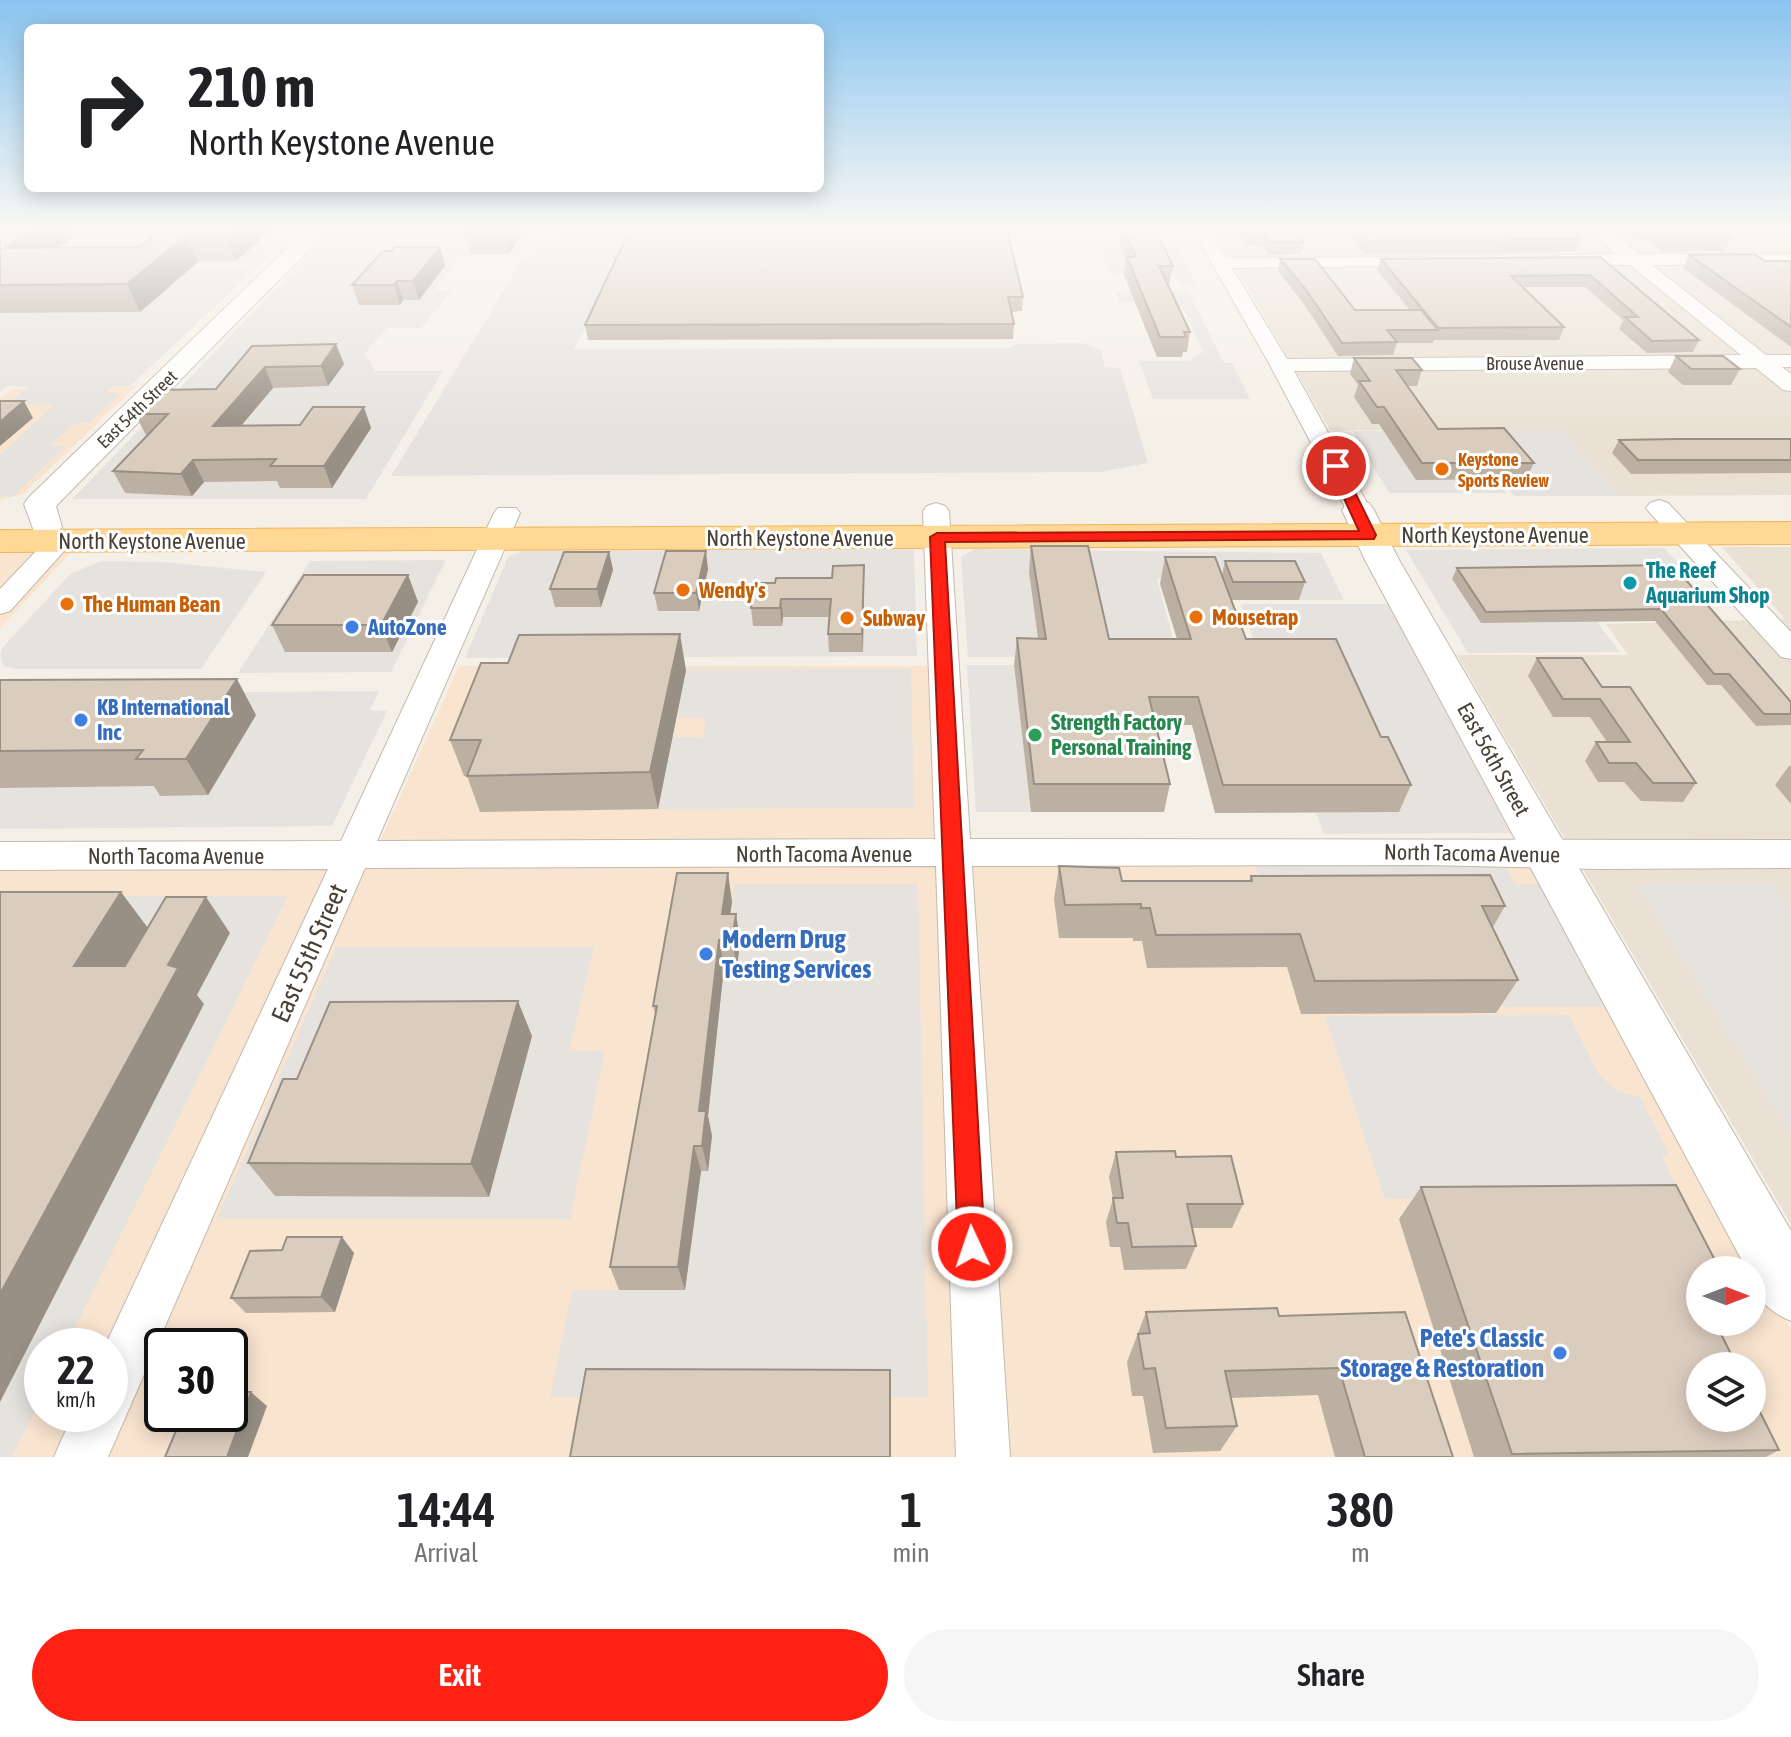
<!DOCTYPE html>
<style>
body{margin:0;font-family:"Asap Condensed",sans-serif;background:#f6f6f6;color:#202124;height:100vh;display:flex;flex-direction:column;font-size:30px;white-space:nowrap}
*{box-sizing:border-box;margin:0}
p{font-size:26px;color:#757577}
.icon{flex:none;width:44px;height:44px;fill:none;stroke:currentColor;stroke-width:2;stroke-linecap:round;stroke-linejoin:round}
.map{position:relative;height:1457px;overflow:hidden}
.details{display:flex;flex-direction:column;background:#fff;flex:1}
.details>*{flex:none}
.guide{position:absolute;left:24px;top:24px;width:800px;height:168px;border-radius:12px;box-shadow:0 4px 20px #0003;background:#fff;color:#202124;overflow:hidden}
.needle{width:52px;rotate:90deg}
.tools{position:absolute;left:1686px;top:1256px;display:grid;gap:16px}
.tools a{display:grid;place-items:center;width:80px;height:80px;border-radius:50%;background:#fff;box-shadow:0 4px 20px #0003;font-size:40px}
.speed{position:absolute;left:24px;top:1328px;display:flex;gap:16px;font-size:40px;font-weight:700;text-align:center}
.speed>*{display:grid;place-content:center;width:104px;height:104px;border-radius:50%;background:#fff;box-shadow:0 4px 20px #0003;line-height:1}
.speed small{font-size:20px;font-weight:400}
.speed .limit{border:4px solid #111;border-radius:12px;background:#fff;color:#111}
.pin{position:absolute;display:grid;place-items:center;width:68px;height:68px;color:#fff;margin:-34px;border:4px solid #fff;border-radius:50%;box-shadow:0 2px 8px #0007}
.me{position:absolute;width:88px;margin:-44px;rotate:357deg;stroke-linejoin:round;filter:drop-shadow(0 0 6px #0008)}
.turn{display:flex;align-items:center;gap:28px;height:168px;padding:0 32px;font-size:36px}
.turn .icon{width:104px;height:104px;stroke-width:2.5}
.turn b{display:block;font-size:56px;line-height:68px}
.eta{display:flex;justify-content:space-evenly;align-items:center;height:136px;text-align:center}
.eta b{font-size:48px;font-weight:600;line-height:56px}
.action{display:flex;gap:16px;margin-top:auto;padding:16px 32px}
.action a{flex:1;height:92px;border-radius:48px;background:#ff2214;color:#fff;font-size:32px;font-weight:600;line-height:92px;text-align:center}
.action a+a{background:#f6f6f6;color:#202124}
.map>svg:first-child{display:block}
.residential{fill:#eae1d4}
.commercial{fill:#f9e4d0;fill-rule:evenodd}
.parking{fill:#e6e3df}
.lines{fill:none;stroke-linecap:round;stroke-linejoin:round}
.minor-casing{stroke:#c5b9ab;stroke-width:2}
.tertiary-casing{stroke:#c5b9ab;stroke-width:2}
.primary-casing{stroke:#f2b658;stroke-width:2}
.minor{fill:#fff;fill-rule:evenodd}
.tertiary{fill:#fff;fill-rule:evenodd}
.primary{fill:#ffd896;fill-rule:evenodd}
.wall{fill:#bcb0a3}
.shaded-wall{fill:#999085}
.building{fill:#dbcdbe;stroke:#999085;stroke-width:2}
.route{fill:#ff2214;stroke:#a6160d;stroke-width:2}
.food-dot{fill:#e8710a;stroke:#fff;stroke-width:3}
.culture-dot{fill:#0f9aa8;stroke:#fff;stroke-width:3}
.shop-dot{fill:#3f7fe0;stroke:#fff;stroke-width:3}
.leisure-dot{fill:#2e9e5b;stroke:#fff;stroke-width:3}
.labels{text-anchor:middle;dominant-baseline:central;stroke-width:6;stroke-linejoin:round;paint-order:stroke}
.far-street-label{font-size:18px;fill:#493f35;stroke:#fff}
.far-food-label{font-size:18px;font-weight:bold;fill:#c56008;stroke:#fff;text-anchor:start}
.street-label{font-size:22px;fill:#493f35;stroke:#fff}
.culture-label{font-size:22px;font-weight:bold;fill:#0d838f;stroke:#fff;text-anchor:start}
.food-label{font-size:22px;font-weight:bold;fill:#c56008;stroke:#fff;text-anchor:start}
.shop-label{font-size:22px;font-weight:bold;fill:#366cbe;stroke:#fff;text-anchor:start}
.leisure-label{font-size:22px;font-weight:bold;fill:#27864d;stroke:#fff;text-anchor:start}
.near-shop-label{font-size:26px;font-weight:bold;fill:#366cbe;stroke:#fff;text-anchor:start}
.near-street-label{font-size:26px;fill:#493f35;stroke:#fff}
</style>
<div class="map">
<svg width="1791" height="1457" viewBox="0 0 1791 1457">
<rect width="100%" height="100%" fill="#f5f0e7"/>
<path class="residential" d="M1212 227H1791V495L1619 496 1562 431 1330 430Z
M1722 547H1791V1224L1457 655H1628L1606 624 1785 619Z"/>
<path class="commercial" d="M136 386 23 494 0 500V398L12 389Z
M0 552H71L0 629Z
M459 666H934L964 863 1538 864 1791 1330V1457H0V845L377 848ZM1700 1270H1752V1322H1700ZM42 1346H110V1414H42ZM162 1346H230V1414H162ZM1700 1366H1752V1418H1700Z"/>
<path class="parking" d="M0 227H101L78 245 106 227H221L209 238H285L258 264 95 265 122 244H120L92 265 258 266 130 386H113L106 392 120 394 89 423H75L50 445 66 446 12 497H0V455L54 405 7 404 28 387 7 386 0 392V313L140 312 6 274Z
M336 227H536L518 257H459L435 290 452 291 421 328H387L365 353 375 371H443L366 499H72Z
M577 227H639L574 349 1009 348 1017 344 1082 343 1101 350 1105 367 1120 368 1148 463 1101 472 391 476 523 259Z
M1177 247 1197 285H1180L1173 273 1110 274 1100 248Z
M1116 291H1188L1224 363H1232L1250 399H1153L1139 361H1188L1203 352 1184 310 1157 302H1120Z
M1352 431H1460L1506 493H1389Z
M1465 431H1562L1619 496H1514Z
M1664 548 1690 576 1453 579 1481 623 1597 622 1620 652 1468 653 1406 550Z
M914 549 917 656 465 658 508 557 522 551Z
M975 549 1321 553 1344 600H1299L1290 579H1157L1178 657H968L961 557Z
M446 560 391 672 238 673 310 561Z
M101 561 163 562 266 572 201 669H16L3 666 0 655 3 647 70 574Z
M1241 604H1388L1511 833 1324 834 1316 813 1398 811 1259 655Z
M967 665H1014L1031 812H976Z
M911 669 914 808 658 809 672 737H703L706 718H676L686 670Z
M379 691 370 710 387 711 332 826 0 829V694Z
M1255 863H1504L1515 884H1540L1606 1007H1494L1269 909Z
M734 884H918L928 1397H550L572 1290H685L701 1171H708L712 1137 705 1136 716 1050 695 1049 715 1032 724 967 737 966 740 942 727 941Z
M1636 884H1772L1791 910V1136Z
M0 896H288L66 1346H42V1395L12 1457H0Z
M336 947H594L569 1051H605L570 1219H217Z
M1569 1015 1599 1075 1615 1090 1640 1097 1669 1153 1661 1156 1684 1200 1385 1199 1325 1016Z"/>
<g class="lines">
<defs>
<path id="minor" d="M1191 227H1208L1226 258 1428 257 1431 261 1428 265 1422 266 1232 268 1287 359 1741 355 1630 265H1561L1552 260 1561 255 1617 254 1586 227H1605L1639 254H1791V264L1652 265 1766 355H1791V367H1782L1791 374V391L1783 390 1756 368 1294 371 1371 510 1367 515H1349L1270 365Z
M1659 500 1668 503 1791 632V659L1781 657 1650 513 1646 508 1650 503Z
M936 503 945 506 949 511 970 839 1791 840V868L1599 869 1425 865 972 866 1010 1457H956L936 866 365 868 108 1457H54L73 1414H110V1346H105L328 869 0 870V842L341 841 494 513 498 508H516L520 513 377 841 935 839 923 511 927 506Z
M46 519 55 522 65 550 10 611 0 614V589L38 549 33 527 37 522Z"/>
<path id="tertiary" d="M309 227H331L56 506 62 527 57 534 46 537 35 534 24 504 29 497Z
M1358 500 1369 503 1374 510 1399 560 1791 1231V1321C1769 1312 1752 1296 1752 1270H1747L1365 560 1342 510 1347 503Z"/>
<path id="primary" d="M1791 522V544L0 552V530Z"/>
</defs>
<use href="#minor" class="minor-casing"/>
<use href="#tertiary" class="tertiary-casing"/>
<use href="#primary" class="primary-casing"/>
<use href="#minor" class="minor"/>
<use href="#tertiary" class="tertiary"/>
<use href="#primary" class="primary"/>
</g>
<path class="wall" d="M0 227 74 236 58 247H139L165 227H274L236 261 198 262 140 312 0 313Z
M466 227H525L509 254H470L464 230Z
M1121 227H1154L1173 266 1169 285H1168L1190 332 1187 352H1183L1182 357H1157L1124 275 1126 259 1119 241Z
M1234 227H1292L1304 242 1300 254 1268 255 1262 246H1246Z
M1351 227H1566L1581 239 1576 252 1364 254 1349 235Z
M1619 227H1717L1732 237 1725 251 1662 252 1648 241H1639Z
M995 234 1023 297 1022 311 1011 312 1014 324 1013 339 588 340 585 325Z
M440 247 445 266 419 300H403L400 305H359L352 285Z
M1689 255 1765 261H1791V347L1683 268Z
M1600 257 1699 340 1693 352 1647 353 1619 329 1623 320 1585 287H1523L1564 327 1559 340H1434L1433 343H1397L1393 355 1338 356 1304 304 1278 271 1280 259 1355 310H1410L1377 270 1381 259Z
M252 346 344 364 328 386 273 388 241 426 371 428 332 488H280L277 481 204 482 192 496 125 493 113 471 148 435H146L135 414 216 389Z
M1676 356 1740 369 1731 385H1683L1668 372Z
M1354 358 1422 370 1417 386H1407L1438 429 1534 463 1526 479 1416 480 1379 424H1372L1354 397 1358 385 1350 374Z
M1791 439V473L1631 474 1612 453 1619 440Z
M1031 546 1109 639H1177L1160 584 1165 557 1222 575 1225 561 1305 582 1299 600H1231L1246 639 1381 737 1411 785 1399 812 1215 813 1192 725H1155L1170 784 1164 812H1031L1014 665 1017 638H1038L1029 572Z
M609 552 613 570 601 607H555L550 589Z
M864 565 863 652H829L828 634 829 617H783L782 626H753L751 608 775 583 832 578Z
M1673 565 1791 702V725L1756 726 1721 685H1707L1655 621 1481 623 1452 579 1457 568Z
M708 569 699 611H658L654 593Z
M408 575 418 602 392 652H285L272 625Z
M1537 658 1602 687 1696 783 1683 802 1641 801 1624 782H1598L1585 761 1596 742H1607L1590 717H1553L1528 676Z
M686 670 658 809 480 812 467 776H464L450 740Z
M0 680 256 715 208 795 160 796 154 786 0 788Z
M1789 766H1791V804L1775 785Z
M1059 866 1122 881H1249L1251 876 1505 906 1492 929 1518 980 1496 1013 1301 1014 1287 967 1147 968 1142 941H1133V938H1059L1054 899Z
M732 901 730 914H736L740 941 737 967H724L708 1116 712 1136 708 1171H701L685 1290H619L610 1267 655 1014 653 1006Z
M532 1036 489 1197 275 1196 248 1163 297 1079Z
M1116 1152 1176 1157 1243 1204 1232 1228H1192L1196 1246 1186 1269 1124 1270 1120 1247H1110L1106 1222 1113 1199 1109 1177Z
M1421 1187 1700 1270V1322L1779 1450 1766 1457H1474L1399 1219Z
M354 1253 335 1312 246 1313 231 1298Z
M1146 1312 1279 1316 1453 1457H1335L1318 1395 1231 1398 1237 1426 1220 1451 1153 1453 1143 1396H1132L1127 1362Z"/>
<path class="shaded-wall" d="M36 227H69L74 236 19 274 5 248Z
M235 227H274L236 261 226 235Z
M505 227H525L509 254 504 230Z
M187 235 198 262 140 312 127 284Z
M440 247 445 266 419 300 413 281Z
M397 281 403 300 400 305 394 285Z
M336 344 344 364 328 386 321 366Z
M265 367 273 388 222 448 213 426Z
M24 401 33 418 0 446V422Z
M364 407 371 428 332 488 324 466Z
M193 460 204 482 192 496 181 474Z
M706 551 708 569 699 611 696 593Z
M609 552 613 570 601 607 597 589Z
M864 565V583L863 652 862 634Z
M408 575 418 602 392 652 381 625Z
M781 599 783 617 782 626 780 608Z
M680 634 686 670 658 809 650 772Z
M237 679 256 715 208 795 186 759Z
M728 873 732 901 727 941 722 914Z
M121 892 148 928 104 1002 74 966Z
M206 897 230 933 197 995 204 1004 0 1402V1294L168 965Z
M736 914 740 941 737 967 732 940Z
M719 940 724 967 708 1116 712 1136 708 1171 702 1146 699 1111Z
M518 1001 532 1036 489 1197 471 1164Z
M694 1146 701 1171 685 1290 678 1267Z
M342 1237 354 1253 335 1312 321 1297Z
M251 1392 267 1406 248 1457H227Z"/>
<path class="building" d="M0 227H36L5 248 139 247 165 227H235L226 235H187L127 284 0 285Z
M466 227H505L504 230H464Z
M631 227H994L995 234H1008L1023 297H1008L1014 324 585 325Z
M1123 227H1154L1173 266H1159L1190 332H1184L1186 337H1160L1127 257H1136Z
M1244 227H1292L1304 242H1270L1265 234H1249Z
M1357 227H1566L1581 239 1368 241Z
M1644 227H1717L1732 237 1668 238 1654 228Z
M395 247H440L413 281H397L394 285H352L383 251H392Z
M1754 254 1765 261H1791V327L1689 255Z
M1600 257 1699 340 1652 341 1625 317H1638L1590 275 1511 276 1564 327 1438 328 1381 259Z
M1280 259H1315L1355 310H1421L1438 330H1387L1397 342 1342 343 1307 291Z
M336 344 321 366 265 367 213 426 300 425 313 407H364L324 466H270L276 459 193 460 181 474 113 471 168 414H135L159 390 216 389 252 346Z
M1676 356H1723L1740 369H1691Z
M1354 358H1412L1422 370H1396L1438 429 1504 428 1534 463H1422L1384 407H1377L1359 381H1370Z
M0 401H24L0 422Z
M1677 439H1791V460H1638L1619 440Z
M1031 546H1088L1109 639H1191L1165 557H1215L1246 639H1336L1381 737H1388L1411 785H1223L1198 697H1149L1170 784H1034L1017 638 1046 639Z
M666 551H706L696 593H654Z
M564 552H609L597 589H550Z
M1225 561H1295L1305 582H1233Z
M864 565 862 634H828L831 599H781L780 608H751L754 583H775L776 578H832L833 566Z
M1673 565 1791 702V714H1764L1729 674H1714L1661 609 1486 612 1457 568Z
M304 575H408L381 625H272Z
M680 634 650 772 467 776 481 740H450L481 663H508L519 635Z
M1537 658H1582L1602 687H1630L1696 783H1653L1636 763H1609L1596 742H1630L1600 699H1563Z
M237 679 186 759H136L143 750 0 751V680Z
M1059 866 1119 868 1122 881H1252L1251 876 1490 875 1505 906H1482L1518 980 1315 981 1300 934 1156 935 1150 908H1141V904L1065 905Z
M677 873H728L722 914H736L732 940H719L699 1111H706L702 1146H694L678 1267H610L657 1006H653Z
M0 892H121L74 966H125L166 897H206L168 965 178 968 0 1294Z
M518 1001 471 1164 248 1163 283 1079H297L330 1002Z
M1175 1151 1176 1157 1231 1156 1243 1204H1187L1196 1246 1132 1247 1128 1223H1117L1113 1198H1123L1116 1152Z
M1676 1185 1720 1270H1700V1277H1692L1700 1293V1322H1715L1737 1366H1700V1418H1752V1396L1779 1450 1512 1454 1421 1187Z
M287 1237H342L321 1297 231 1298 250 1251 282 1250Z
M1277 1308 1279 1316 1405 1312 1453 1457H1365L1339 1368 1225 1371 1237 1426 1166 1428 1155 1368 1144 1369 1138 1334 1150 1333 1146 1312Z
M586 1369 890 1370V1457H570Z
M230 1392H251L227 1457H165L183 1414H230Z"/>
<linearGradient id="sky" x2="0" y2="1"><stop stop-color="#89c4ef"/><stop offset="0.53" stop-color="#faf8f4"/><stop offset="1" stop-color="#faf8f4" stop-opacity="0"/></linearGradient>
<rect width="1791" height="431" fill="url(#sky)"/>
<path class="route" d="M1336 462 1342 466 1376 535 1374 539 945 542 985 1247 981 1256 972 1260 962 1256 958 1247 930 537 937 533 1359 531 1329 466Z"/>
<g class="food-dot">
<circle cx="1442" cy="469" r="8"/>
<circle cx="683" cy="590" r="8"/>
<circle cx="67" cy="604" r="8"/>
<circle cx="1196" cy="617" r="8"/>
<circle cx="847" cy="618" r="8"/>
</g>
<circle class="culture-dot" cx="1630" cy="583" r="8"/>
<g class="shop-dot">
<circle cx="352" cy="627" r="8"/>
<circle cx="81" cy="720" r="8"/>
<circle cx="706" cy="954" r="8"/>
<circle cx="1560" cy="1353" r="8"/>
</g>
<circle class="leisure-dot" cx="1035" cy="735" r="8"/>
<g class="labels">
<g class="far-street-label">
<text x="1535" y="363">Brouse Avenue</text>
<text transform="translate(137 409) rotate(-44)">East 54th Street</text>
</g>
<g class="far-food-label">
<text x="1458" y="459">Keystone<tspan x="1458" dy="21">Sports Review</tspan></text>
</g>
<g class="street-label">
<text x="1495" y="535">North Keystone Avenue</text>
<text x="800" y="538">North Keystone Avenue</text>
<text x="152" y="541">North Keystone Avenue</text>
<text transform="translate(1494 759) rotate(61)">East 56th Street</text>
<text transform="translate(1472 853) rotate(1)">North Tacoma Avenue</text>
<text x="824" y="854">North Tacoma Avenue</text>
<text x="176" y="856">North Tacoma Avenue</text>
</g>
<g class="culture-label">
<text x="1646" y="570">The Reef<tspan x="1646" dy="25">Aquarium Shop</tspan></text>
</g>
<g class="food-label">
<text x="699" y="590">Wendy's</text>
<text x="83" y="604">The Human Bean</text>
<text x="1212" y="617">Mousetrap</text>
<text x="863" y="618">Subway</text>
</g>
<g class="shop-label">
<text x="368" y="627">AutoZone</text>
<text x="97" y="707">KB International<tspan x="97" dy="25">Inc</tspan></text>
</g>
<g class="leisure-label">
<text x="1051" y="722">Strength Factory<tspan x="1051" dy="25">Personal Training</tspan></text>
</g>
<g class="near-shop-label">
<text x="722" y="939">Modern Drug<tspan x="722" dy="30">Testing Services</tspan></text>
<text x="1544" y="1338" text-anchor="end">Pete's Classic<tspan x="1544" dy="30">Storage &amp; Restoration</tspan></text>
</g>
<g class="near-street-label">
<text transform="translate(309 953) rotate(-66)">East 55th Street</text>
</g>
</g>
</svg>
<div class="tools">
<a><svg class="needle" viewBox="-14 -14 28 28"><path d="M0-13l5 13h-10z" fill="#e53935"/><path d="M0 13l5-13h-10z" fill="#757577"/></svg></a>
<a><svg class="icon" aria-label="layers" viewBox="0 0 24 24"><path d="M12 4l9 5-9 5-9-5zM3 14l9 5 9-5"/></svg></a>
</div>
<div class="speed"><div>22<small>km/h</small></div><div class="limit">30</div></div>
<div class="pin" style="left:1336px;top:466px;background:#d93025"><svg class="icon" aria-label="arrive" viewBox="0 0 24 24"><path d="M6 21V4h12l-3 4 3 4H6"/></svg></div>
<svg class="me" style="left:972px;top:1247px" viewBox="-20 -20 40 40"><circle r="17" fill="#ff2214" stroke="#fff" stroke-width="3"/><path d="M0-11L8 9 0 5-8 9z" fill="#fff"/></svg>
<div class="guide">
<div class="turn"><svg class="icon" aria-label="right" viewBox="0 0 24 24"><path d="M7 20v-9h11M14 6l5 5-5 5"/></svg><div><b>210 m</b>North Keystone Avenue</div></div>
</div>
</div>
<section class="details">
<div class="eta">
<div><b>14:44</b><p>Arrival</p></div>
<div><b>1</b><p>min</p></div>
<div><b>380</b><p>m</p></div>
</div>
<div class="action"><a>Exit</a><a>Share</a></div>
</section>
